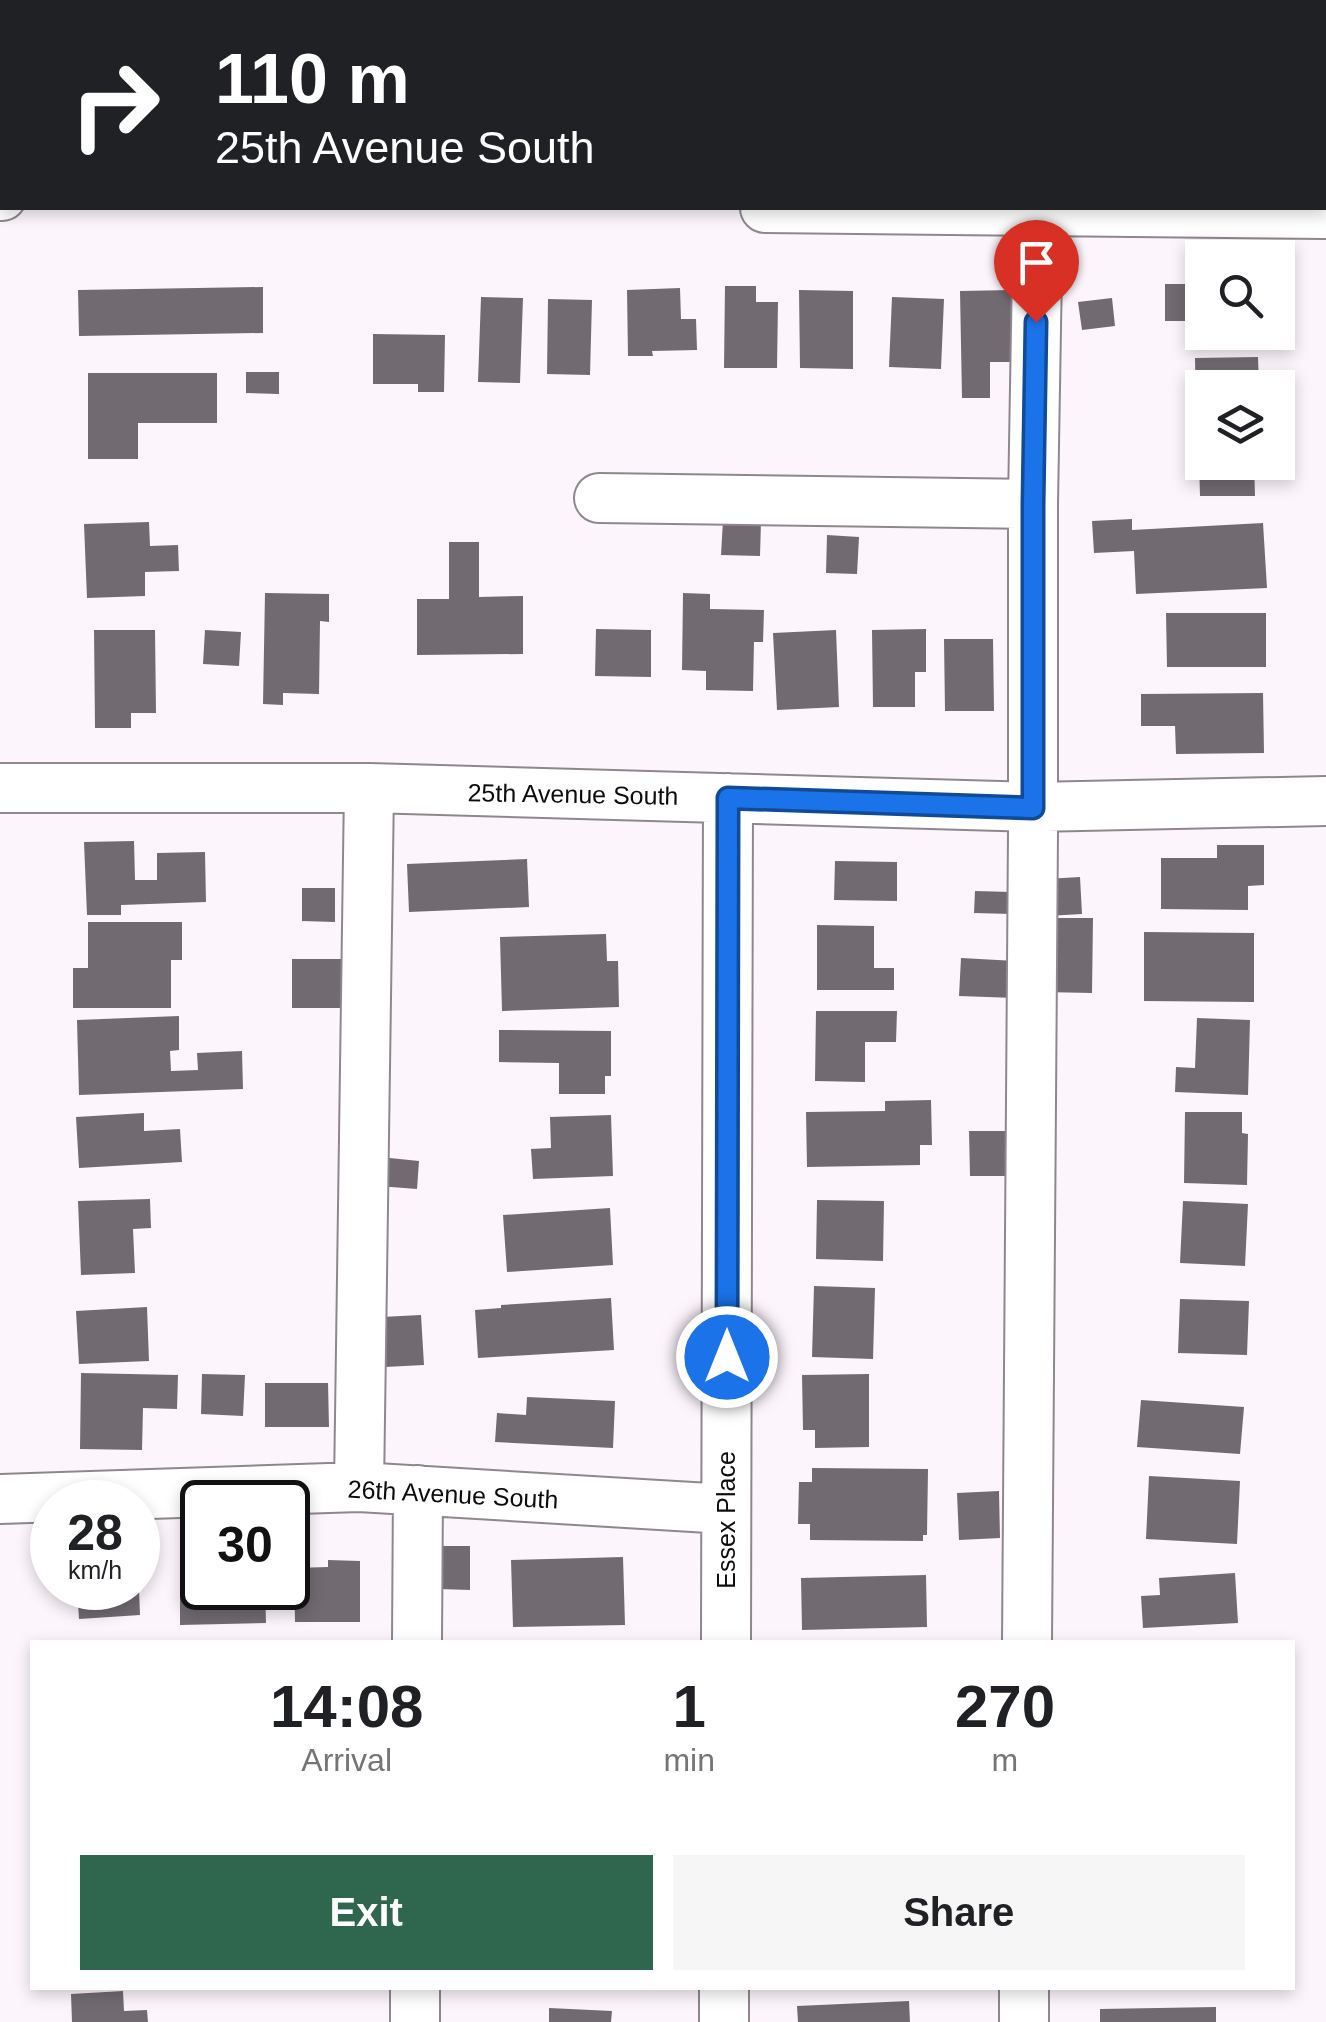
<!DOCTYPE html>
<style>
body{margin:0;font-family:Arial,sans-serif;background:#f6f6f6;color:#202124;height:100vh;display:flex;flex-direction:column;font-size:38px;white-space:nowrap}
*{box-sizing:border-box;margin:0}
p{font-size:32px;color:#757577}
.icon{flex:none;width:55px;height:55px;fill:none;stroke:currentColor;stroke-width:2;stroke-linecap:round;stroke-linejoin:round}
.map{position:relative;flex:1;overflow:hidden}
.sheet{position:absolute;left:30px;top:1640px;width:1265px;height:350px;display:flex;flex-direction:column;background:#fff;border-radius:0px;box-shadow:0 5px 15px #0003}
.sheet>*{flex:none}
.banner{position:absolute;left:0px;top:0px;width:1328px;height:210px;box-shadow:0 5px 15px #0003;background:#202124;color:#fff;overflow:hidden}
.fabs{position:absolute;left:1185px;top:240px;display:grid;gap:20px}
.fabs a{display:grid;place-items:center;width:110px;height:110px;border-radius:0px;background:#fff;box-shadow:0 5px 15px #0003;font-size:50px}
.speed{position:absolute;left:30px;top:1480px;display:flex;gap:20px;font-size:50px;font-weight:700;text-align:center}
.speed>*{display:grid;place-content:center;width:130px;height:130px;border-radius:50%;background:#fff;box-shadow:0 5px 15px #0003;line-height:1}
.speed small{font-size:25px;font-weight:400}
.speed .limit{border:5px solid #111;border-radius:15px;background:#fff;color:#111}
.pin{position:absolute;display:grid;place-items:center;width:85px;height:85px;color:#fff;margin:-102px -42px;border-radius:50% 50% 50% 0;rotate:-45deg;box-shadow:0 0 10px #0007}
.pin .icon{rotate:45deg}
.me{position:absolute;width:110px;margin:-55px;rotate:0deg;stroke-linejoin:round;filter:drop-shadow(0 0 8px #0008)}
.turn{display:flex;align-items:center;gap:35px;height:210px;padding:0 50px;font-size:45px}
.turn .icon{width:130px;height:130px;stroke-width:2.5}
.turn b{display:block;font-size:70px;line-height:85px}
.eta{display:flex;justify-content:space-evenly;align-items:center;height:170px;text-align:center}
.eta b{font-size:60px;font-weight:700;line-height:70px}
.action{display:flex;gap:20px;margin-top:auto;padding:20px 50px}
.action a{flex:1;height:115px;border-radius:0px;background:#2f674e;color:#fff;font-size:40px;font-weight:700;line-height:115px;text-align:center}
.action a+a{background:#f6f6f6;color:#202124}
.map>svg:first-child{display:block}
.built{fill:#f4e7f3}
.building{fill:#716b71}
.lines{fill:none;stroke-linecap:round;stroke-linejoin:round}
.minor-casing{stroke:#8e888e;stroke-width:52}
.minor{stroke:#fff;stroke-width:48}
.route-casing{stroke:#114b97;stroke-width:25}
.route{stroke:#1a73e8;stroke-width:18}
.labels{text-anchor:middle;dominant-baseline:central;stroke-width:8;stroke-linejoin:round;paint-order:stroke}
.street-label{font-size:25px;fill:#0d0b0d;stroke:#fff}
</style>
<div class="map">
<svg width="1326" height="2022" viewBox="0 0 1326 2022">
<rect width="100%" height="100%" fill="#fcf5fc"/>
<path class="built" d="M307 0H885V2H307Z"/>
<path class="building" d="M1187 274H1202V321H1165V284H1187Z
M725 286H756V302H778L777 368H724Z
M263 287V333L79 336 78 290Z
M680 288 681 319H696L697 350 652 351 653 356H628L627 290Z
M799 290 853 291V369L800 368Z
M1012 290 1013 362H990V398H962L960 291Z
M481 297 523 298 520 383 478 382Z
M892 297 944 299 941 369 889 367Z
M1112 298 1115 326 1082 330 1078 302Z
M548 299 592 300 590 375 547 374Z
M373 334 445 335 444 392H418V384H373Z
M1258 357 1259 388H1202V416L1196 417 1195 358Z
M246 372H279V394L246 393Z
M88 373H217V423H138V459H88Z
M1198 425H1202V462H1254L1255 496H1200Z
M1132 519V530L1263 523 1267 588 1136 594 1134 551 1094 553 1092 521Z
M723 520 761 521 760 556 721 555Z
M149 522 150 546 178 545 179 571 145 572V596L87 598 84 524Z
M827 535 859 537 857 574 826 573Z
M449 542H479V597L523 596V654L417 655V599H449Z
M265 593 329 594V622L320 621 319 694 283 693V705L263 704Z
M683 593 710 594V609L764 610 763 642H754L753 691 706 690V671L682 670Z
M1166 613H1266V667H1167Z
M596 629 651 630V677L595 676Z
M926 629V672H915V707H873L872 630Z
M94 630H155L156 713H131V728H95Z
M205 630 241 632 239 666 203 664Z
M836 630 839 707 777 710 773 633Z
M944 639H993L994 711H945Z
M1263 693 1264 753 1176 754 1175 726H1141V694Z
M134 841 135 880H157V853L205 852 206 902 121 905V915H87L84 842Z
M1217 845H1264V885L1248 886V910L1161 909V858H1217Z
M527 859 529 907 409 912 407 864Z
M835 861 897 862V901L834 900Z
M1080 877 1082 914 1047 916 1045 879Z
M302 888H335V922L302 921Z
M975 891 1012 892V914L974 913Z
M1044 918H1093L1092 993 1043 992Z
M88 922H182V960H171V1008H73V968H88Z
M817 925 874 926V968H894V990H817Z
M1144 932 1254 933V1002L1144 1001Z
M606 934 607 961H618L619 1007 502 1011 500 937Z
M961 958 1016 961 1015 998 959 996Z
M292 959H343V1008H292Z
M816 1011H897L896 1042H865V1082L815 1081Z
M179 1016V1050L170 1051 171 1071 198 1070 197 1053 242 1051 243 1089 79 1095 77 1020Z
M1197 1018 1250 1020 1248 1095 1175 1092 1176 1067 1195 1068Z
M499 1030 611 1031V1076H605V1094H559V1063L499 1062Z
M931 1100 932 1145H920V1165L807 1167 806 1112 885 1111V1101Z
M1185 1112H1242V1133L1248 1134 1247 1185 1184 1183Z
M144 1113V1131L180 1129 182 1162 79 1168 76 1117Z
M611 1115 613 1176 533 1179 531 1149 551 1148 550 1117Z
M969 1131H1013L1014 1176H970Z
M380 1157 419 1161 417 1189 378 1186Z
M150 1199 151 1228 133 1229 135 1273 81 1275 78 1201Z
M817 1200 884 1201 883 1261 816 1259Z
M1183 1201 1248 1204 1245 1266 1180 1263Z
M610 1208 613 1265 507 1272 503 1215Z
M814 1286 875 1288 873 1359 812 1357Z
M611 1298 614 1350 478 1358 475 1310 501 1308V1305Z
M1180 1299 1249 1301 1247 1355 1178 1353Z
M147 1307 149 1361 79 1364 76 1311Z
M421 1315 424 1365 385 1367 381 1317Z
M81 1373 178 1375 177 1409 143 1408 142 1450 80 1449Z
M202 1374 245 1375 243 1416 201 1414Z
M869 1374V1447L815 1448V1430H803L802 1375Z
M265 1383H328L329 1427H265Z
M527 1397 615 1401 613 1448 495 1442 497 1413 526 1415Z
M1141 1400 1244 1407 1240 1454 1137 1447Z
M812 1468 928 1469 927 1535H923V1541L810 1540V1524H798L799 1482H812Z
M1149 1476 1240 1481 1237 1544 1146 1539Z
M999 1491 1000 1538 959 1540 957 1493Z
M440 1546H470V1590L439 1589Z
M623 1557 625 1625 513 1627 511 1560Z
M328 1560 360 1561V1622H295L294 1568 328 1567Z
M202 1573V1588H265L266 1623 180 1625V1574Z
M1235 1573 1238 1623 1143 1628 1141 1596 1160 1595 1159 1578Z
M926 1575 927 1627 802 1630 801 1578Z
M77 1588H139L140 1615 79 1619Z
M123 1991 124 2011 147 2010 148 2022H72L71 1994Z
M909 2001 910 2022H798L797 2006Z
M1216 2007V2022H1100V2009Z
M549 2008 612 2011 611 2022H549Z"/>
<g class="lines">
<defs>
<path id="minor" d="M297 2V0
M355 2V0
M915 2V0
M1150 2V0
M0 196H2
M765 208 1326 214
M599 498 1033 504
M0 788H369L1033 807 1326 801
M359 1487 369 788
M0 1499 359 1487 726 1509
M417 1642 418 1490
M726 1642 728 798
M1027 1642 1033 831V504L1038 211
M415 2022V1988
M724 2022V1988
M1024 2022V1988"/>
</defs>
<use href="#minor" class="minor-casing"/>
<use href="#minor" class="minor"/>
</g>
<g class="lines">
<defs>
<path id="route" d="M727 1357 728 798 1033 808V504L1036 322"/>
</defs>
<use href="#route" class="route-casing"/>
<use href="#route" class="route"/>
</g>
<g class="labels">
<g class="street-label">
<text transform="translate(573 794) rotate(1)">25th Avenue South</text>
<text transform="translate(453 1494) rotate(3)">26th Avenue South</text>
<text transform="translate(726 1520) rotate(-90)">Essex Place</text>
</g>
</g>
</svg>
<div class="fabs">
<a><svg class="icon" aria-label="search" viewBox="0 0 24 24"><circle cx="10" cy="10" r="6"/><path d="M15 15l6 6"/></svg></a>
<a><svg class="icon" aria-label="layers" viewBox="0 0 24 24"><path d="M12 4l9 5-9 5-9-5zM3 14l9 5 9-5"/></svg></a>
</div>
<div class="speed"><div>28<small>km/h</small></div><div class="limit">30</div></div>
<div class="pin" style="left:1036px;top:322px;background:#d93025"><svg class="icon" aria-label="arrive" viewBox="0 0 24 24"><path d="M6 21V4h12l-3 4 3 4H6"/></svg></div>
<svg class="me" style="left:727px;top:1357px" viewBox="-20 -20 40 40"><circle r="17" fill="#1a73e8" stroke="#fff" stroke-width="3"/><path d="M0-11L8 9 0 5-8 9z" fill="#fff"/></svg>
<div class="banner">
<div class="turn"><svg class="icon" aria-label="right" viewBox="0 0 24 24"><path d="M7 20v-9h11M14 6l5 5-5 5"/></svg><div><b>110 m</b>25th Avenue South</div></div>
</div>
<section class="sheet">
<div class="eta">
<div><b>14:08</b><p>Arrival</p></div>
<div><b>1</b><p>min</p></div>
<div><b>270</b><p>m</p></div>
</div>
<div class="action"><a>Exit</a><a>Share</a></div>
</section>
</div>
